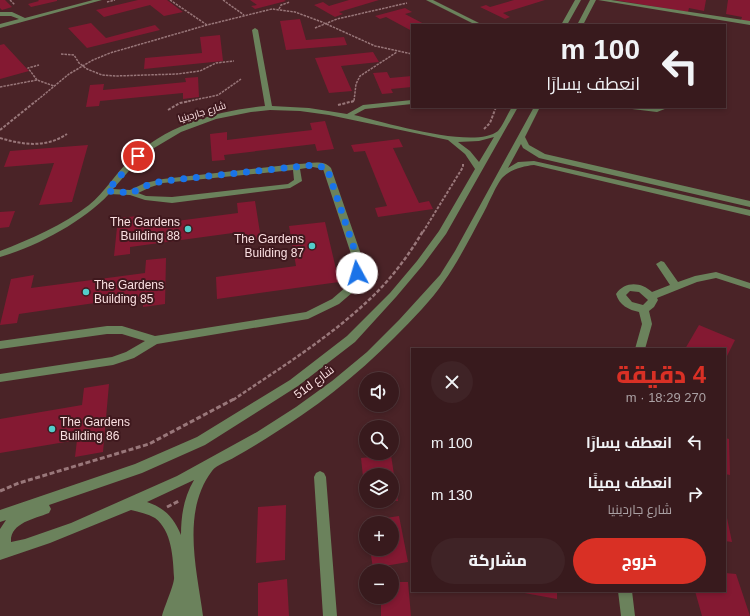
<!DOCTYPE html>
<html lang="ar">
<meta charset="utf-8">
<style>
body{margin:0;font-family:Arial,Cairo,sans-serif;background:#3f2326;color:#f1f3f6;direction:rtl;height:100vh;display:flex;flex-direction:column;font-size:15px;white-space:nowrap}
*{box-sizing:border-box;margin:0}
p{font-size:13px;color:#aba1a4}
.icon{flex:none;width:22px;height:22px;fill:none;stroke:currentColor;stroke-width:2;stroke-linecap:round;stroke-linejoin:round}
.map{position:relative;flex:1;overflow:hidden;direction:ltr}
.side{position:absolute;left:411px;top:348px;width:315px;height:244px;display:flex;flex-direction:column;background:#381a1d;border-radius:0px;box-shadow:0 2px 6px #0003,0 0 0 1px #52383b;direction:rtl}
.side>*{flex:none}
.banner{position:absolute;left:411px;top:24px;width:315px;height:84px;border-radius:0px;box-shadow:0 2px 6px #0003,0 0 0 1px #52383b;direction:rtl;background:#381a1d;color:#f1f3f6;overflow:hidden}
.buttons{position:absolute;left:359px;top:372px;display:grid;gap:8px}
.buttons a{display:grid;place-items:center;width:40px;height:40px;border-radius:50%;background:#381a1d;box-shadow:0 2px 6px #0003,0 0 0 1px #52383b;font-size:20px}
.pin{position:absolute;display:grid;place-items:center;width:34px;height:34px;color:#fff;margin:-17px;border:2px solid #fff;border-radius:50%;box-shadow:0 1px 4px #0007}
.me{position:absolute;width:44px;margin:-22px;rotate:354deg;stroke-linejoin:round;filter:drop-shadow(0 0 3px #0008)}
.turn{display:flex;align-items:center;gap:14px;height:84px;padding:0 20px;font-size:18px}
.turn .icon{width:52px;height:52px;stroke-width:2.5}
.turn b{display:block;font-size:28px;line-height:34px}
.round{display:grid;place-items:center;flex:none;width:42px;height:42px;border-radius:21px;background:#3f2326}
.head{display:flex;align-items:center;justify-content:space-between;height:68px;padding:0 20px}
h1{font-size:24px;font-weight:800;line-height:30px;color:#d93025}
.primary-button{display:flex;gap:8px;margin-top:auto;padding:8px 20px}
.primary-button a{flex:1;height:46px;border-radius:24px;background:#d93025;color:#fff;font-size:16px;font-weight:800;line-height:46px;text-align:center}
.primary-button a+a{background:#3f2326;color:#f1f3f6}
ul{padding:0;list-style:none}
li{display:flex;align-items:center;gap:12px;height:52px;padding:0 20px}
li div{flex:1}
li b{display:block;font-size:15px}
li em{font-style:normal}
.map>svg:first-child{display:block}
.building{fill:#841932}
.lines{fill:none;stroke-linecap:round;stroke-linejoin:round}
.path-far3{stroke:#99777a;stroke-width:1.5;stroke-dasharray:2.5 1;stroke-linecap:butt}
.path-far2{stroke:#99777a;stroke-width:2;stroke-dasharray:3 1.5;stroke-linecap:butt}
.path-far1{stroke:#99777a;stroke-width:2.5;stroke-dasharray:4 2;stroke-linecap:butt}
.path{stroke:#99777a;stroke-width:3;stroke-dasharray:5 2.5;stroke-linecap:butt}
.minor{fill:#6b825c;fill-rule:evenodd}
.route{stroke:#1a73e8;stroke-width:7;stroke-dasharray:0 12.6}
.poi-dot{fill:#53cdcb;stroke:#3f191e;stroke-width:1.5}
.labels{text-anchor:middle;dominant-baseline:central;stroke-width:4;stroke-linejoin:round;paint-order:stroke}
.far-street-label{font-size:10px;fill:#fadfe1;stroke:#3f191e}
.poi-label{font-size:12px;fill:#fadfe1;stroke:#3f191e;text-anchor:end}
.street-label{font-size:12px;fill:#fadfe1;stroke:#3f191e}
</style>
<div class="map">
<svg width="750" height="616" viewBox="0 0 750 616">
<rect width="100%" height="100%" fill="#4a2327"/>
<path class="building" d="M0 0H5L12 7 2 10 0 8Z
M38 0H57V1L31 7 28 4 39 1Z
M138 0H167L183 12 164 16 150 5 104 17 96 10Z
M250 0H284L286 1 255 9 251 6 257 5Z
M349 0H379L339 12 343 14 335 17 314 5 323 2 329 6Z
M514 0H545L503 13 510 17 505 19 480 7 486 5 490 7Z
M614 0H706L704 11 689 8 688 12Z
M728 0H750V22L741 20 742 17 726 14Z
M405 8 412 12 405 14 426 25H412V31L386 17 380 19 375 16Z
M300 19 306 40 344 37 347 45 286 50 280 21Z
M91 23 106 38 155 25 160 30 87 48 68 28Z
M220 35 223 61 144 69 145 58 202 53 200 37Z
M4 44 29 71 0 79V45Z
M373 52 379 62 341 66 352 91 329 93 315 58Z
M387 72 390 78 412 76V87L391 89 393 93 382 94 373 73Z
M198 77 199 97 183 99V93L100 101 99 106 86 107 90 85 104 84 103 90 186 82 185 78Z
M325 121 334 149 317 151 315 144 224 155 225 160 212 161 210 134 227 132V140L312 130 310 123Z
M399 139 403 147 393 148 419 203 429 201 433 209 378 217 375 208 387 206 365 151 354 152 351 145Z
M88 145 72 202 39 205 54 163 4 167 10 151Z
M255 201 261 239 241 241 240 232 130 247V254L114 256 118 218 138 216V226L238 213 237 203Z
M15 211 9 227 0 228V212Z
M325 222 339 282 217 299 216 277 296 266 289 226Z
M166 258 165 304 143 307V296L19 314 17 323 0 325 11 279 34 275 31 288 145 273 146 260Z
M699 325 735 340 725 360V349H685Z
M109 384 103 452 75 457 77 440 0 453V419L82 405 84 388Z
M725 438 729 439 730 475 725 474Z
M391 455 398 501H392V475H366L365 496 361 458Z
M366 501H385V502L366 504Z
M286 505 285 560 256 563 258 507Z
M725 513H726L732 542 725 541Z
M399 516 408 562 373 568 370 549H392V523H366V521Z
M725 573 736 574 750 616H702L695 591H725Z
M287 579 289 616H258V583Z
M392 582H408L411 616H381V597H392Z
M519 591H557V599L519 592Z"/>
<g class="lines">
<path class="path-far3" d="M10 0 15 5
M170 0 207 25
M223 0 244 15
M107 2 115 0
M279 9 281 5 290 2
M315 28 337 19 407 3
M61 54 74 55 79 63 87 69 102 75 116 76 177 74 200 71 216 63 234 61
M37 80 28 68 39 65
M0 87 37 80 54 86
M35 102 69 74 93 60 110 53 207 25 272 9 295 12 322 22 375 46 412 54
M185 102 218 95 241 79
M351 102 354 101 356 84 360 76 397 52"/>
<path class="path-far2" d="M338 105 354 101
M168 110 180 103 190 101
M484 129 490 123 496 107
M0 130 36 101
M0 138C23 145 46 148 67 134
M423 232 463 167V164"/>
<path class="path-far1" d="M233 400C280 368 329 338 371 298 391 279 409 255 423 231"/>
<path class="path" d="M0 491 19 483 149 444 234 399
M167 507 179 501"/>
<path class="minor" d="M93 0H102L0 28V24L19 19 11 16H0V12H12L25 18Z
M426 0H433L483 25H476Z
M575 0H581L567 25H561Z
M590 0H596L583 25H577Z
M598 0H611L750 21V25Z
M255 28 258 30 272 106 309 108 347 114 363 105 412 100V104L365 109 354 115C383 122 475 150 498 131 502 127 508 113 512 107H518L446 234 423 265 396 297 355 342 298 386 205 445 142 473 49 505 51 509 49 513C34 519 10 523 11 542L25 539 71 523 177 476 257 432 296 407 332 381 367 352 399 320 440 275 455 251 534 107H540L525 137 529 145 545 154 750 201V207L539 158 523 148 521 144 508 168 518 162 534 161 750 210V216L534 165C524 166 511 169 503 177 497 183 489 203 484 212 465 247 450 279 422 309 386 348 346 385 302 415 280 430 258 444 235 457 229 461 216 465 212 471 181 512 197 570 203 616H162C164 607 175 583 174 577 173 558 172 531 155 518 148 514 139 512 131 510L50 543 0 560V529L6 520 0 522V510L135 464 197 437 290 380 347 336 390 293 417 261 439 231 475 169 465 154 448 140 329 115 300 111 270 110 251 112 216 119 181 132 149 151 135 164 113 189 130 190 145 183 163 179 296 164C307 165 322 158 331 168L363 260 359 281 353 292 339 304 308 319 157 344 134 358 113 365 0 382V374L112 357 126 352 145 341 122 334H107L0 349V341L107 326H122L155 336 306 312 332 299 346 287 352 272 353 260 323 169 313 167 300 169 302 181 290 188 172 203 145 200 130 195 109 194C84 221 36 247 0 257V251C31 239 63 225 89 205 105 192 115 174 130 160 166 125 216 111 265 106L252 30ZM494 137 479 162 470 151 458 142 479 141ZM293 170 294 180 288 184 172 197 146 196 138 193 151 187 163 183ZM194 480C184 497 181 515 181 535 174 518 165 508 147 502Z
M629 107H670L657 112 632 109Z
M661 261 664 262 678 282 695 276 716 272 750 283V289L716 278 697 282 657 298 658 300 654 307 649 311 652 324 645 349H635L642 324 639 312C629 310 619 305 616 294 625 281 641 282 652 292L670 285 656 264ZM630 291 639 292 648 300 643 305 632 302 626 295Z
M320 471 324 473 326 477 337 616H323L314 477 316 473Z
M618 591H632L635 616H621Z"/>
</g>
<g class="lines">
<path class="route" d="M138 156 107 191 131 193 148 185 163 181 313 165 327 168 358 260 357 273"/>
</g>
<g class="poi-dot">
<circle cx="188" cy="229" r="4"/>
<circle cx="312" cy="246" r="4"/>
<circle cx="86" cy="292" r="4"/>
<circle cx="52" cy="429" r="4"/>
</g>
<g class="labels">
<g class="far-street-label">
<text transform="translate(202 112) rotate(-17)">شارع جاردينيا</text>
</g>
<g class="poi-label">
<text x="180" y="222">The Gardens<tspan x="180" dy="14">Building 88</tspan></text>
<text x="304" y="239">The Gardens<tspan x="304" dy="14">Building 87</tspan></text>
<text x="94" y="285" text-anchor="start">The Gardens<tspan x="94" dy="14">Building 85</tspan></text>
<text x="60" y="422" text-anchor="start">The Gardens<tspan x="60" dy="14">Building 86</tspan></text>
</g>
<g class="street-label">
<text transform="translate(314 382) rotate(-37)">51d شارع</text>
</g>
</g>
</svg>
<div class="buttons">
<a><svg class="icon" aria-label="sound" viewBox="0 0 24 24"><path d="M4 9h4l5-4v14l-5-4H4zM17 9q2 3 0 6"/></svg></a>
<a><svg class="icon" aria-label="search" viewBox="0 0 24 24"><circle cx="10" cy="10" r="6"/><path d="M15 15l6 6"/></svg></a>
<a><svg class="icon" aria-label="layers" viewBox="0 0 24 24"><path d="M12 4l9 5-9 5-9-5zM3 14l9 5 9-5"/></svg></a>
<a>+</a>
<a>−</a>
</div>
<div class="pin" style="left:138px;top:156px;background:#d93025"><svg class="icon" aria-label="arrive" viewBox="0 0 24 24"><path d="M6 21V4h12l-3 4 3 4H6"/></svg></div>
<svg class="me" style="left:357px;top:273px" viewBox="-20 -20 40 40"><circle r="19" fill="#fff"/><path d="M0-13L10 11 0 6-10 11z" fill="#1a73e8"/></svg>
<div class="banner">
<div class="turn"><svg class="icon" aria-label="left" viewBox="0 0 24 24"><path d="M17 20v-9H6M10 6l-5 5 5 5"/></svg><div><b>100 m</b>انعطف يسارًا</div></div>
</div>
<section class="side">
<div class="head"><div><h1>4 دقيقة</h1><p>270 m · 18:29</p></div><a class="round"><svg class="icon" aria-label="close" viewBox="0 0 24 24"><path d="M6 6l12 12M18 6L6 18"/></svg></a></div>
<ul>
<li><svg class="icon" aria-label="left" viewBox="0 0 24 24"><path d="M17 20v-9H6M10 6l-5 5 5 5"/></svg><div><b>انعطف يسارًا</b></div><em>100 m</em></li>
<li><svg class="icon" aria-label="right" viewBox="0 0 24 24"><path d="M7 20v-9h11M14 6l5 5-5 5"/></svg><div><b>انعطف يمينًا</b><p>شارع جاردينيا</p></div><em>130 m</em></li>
</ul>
<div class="primary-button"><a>خروج</a><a>مشاركة</a></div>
</section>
</div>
